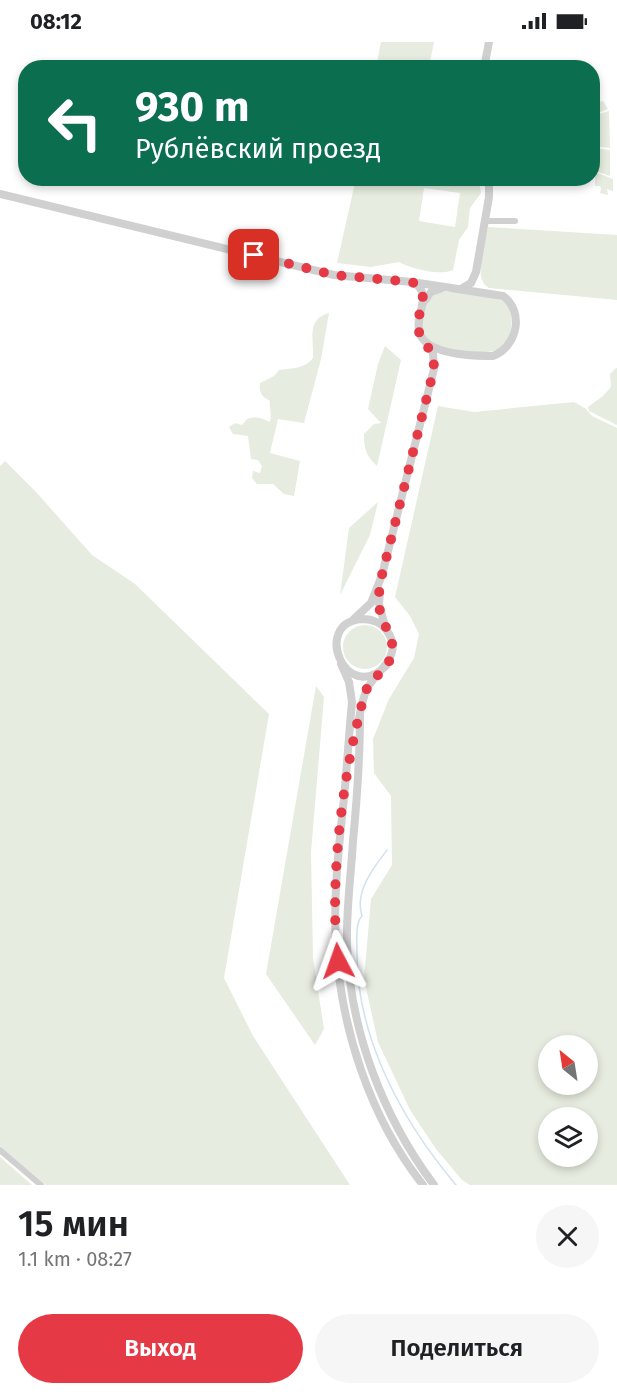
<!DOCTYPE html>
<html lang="ru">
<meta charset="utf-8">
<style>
body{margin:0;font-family:"Fira Sans",sans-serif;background:#f6f6f6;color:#202124;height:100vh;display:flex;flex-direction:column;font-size:22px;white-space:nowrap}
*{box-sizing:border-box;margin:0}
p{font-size:20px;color:#757577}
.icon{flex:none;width:33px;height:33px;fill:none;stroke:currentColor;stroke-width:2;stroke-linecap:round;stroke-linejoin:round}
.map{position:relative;height:1143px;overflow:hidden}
.side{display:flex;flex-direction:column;background:#fff;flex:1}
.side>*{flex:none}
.top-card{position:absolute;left:18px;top:18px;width:582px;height:126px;border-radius:24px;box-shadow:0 3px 9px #0003;background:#0b6e4f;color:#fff;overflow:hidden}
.needle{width:39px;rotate:330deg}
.buttons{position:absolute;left:538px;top:993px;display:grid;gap:12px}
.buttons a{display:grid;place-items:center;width:60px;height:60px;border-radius:50%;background:#fff;box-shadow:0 3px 9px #0003;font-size:30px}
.pin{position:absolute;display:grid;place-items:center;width:51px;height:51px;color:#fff;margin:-26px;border-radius:12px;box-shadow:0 3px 9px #0006}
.me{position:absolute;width:66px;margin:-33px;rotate:356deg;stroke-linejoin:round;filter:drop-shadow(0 0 4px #0008)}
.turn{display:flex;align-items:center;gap:21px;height:126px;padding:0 18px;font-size:27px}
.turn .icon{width:78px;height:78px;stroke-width:2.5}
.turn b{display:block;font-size:42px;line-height:51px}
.round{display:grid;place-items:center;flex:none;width:63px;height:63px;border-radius:32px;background:#f6f6f6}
.head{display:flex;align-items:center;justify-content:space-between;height:102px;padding:0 18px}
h1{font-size:36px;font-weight:600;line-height:45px}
.button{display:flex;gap:12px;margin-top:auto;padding:12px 18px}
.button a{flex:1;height:69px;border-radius:36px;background:#e63946;color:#fff;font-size:24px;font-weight:600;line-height:69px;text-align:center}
.button a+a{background:#f6f6f6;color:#202124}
.status{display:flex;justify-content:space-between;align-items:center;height:42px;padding:0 30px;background:#fff;direction:ltr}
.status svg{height:16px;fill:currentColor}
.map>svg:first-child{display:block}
.green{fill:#e6ecdf;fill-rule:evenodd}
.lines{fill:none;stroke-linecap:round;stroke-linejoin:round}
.stream{stroke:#cfe2ee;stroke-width:1.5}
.minor{stroke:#d0d0d0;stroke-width:6}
.tertiary{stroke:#d0d0d0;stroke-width:8}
.route{stroke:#e63946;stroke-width:10;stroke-dasharray:0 18}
</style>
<div class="status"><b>08:12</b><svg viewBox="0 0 49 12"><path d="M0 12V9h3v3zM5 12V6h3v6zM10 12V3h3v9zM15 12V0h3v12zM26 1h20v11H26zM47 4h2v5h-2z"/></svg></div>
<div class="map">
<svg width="617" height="1143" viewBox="0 0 617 1143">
<rect width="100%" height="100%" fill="#fff"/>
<path class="green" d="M381 0H434L429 25H376Z
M603 59 608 67 593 73V61Z
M609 69 610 106 593 104V74Z
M593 106 610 108V134L593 128Z
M595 130 613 137V149L607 147 608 153 600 151 601 147 600 144H595Z
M356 136 428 137 457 141 459 137H479L481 151 470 166 468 185 459 198 453 228C440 234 411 227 399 220L371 225 337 221ZM424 146 460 151 455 185 419 179Z
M488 185 617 193V258L489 246C472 237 485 201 488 185Z
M441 250C452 249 463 251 473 252 496 255 515 256 511 285 510 292 509 300 503 305 491 315 439 309 428 299 421 292 422 282 423 273 424 262 431 253 441 250Z
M329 271 321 317 304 381 278 377 270 411 300 419 294 454 284 452 273 442H257L252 436 253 429 260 431 262 424 258 418 251 417 248 394 233 392 229 385 235 381 242 383 247 377C257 374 261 376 270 380 272 372 269 366 270 359 261 354 259 351 260 341L274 334 279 328C292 326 305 327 313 316 314 298 306 277 329 271Z
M385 304 401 318 377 424C366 414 364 407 364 392L374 382 381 381 368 367 378 322Z
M616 326H617V383L589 369 588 365 603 354 611 345 610 332Z
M574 360 586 367 592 374 617 386V1143H470L462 1138 436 1107 410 1068 378 1000 364 937 371 857 392 823 391 754 374 731 373 697 389 657 414 616 419 592 410 574 395 555 438 364 474 370ZM549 1004H588V1042H549ZM549 1076H588V1114H549Z
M5 419 36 450 92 513 135 542 269 672 224 936 253 994 350 1143H46L0 1104V424Z
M378 460 370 493 340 553 349 486Z
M343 605a22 22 0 1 1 44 0a22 22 0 1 1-44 0Z
M316 644 324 655 311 810 313 916 324 987 315 1003 266 932Z
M0 1115 32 1143H0Z"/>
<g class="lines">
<path class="stream" d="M387 808C374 825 354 850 362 874 355 881 357 899 357 909 356 995 402 1079 456 1143"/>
<path class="minor" d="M485 179H515
M0 1108 41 1143"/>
<path class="tertiary" d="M484 26 489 0
M0 152 334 233 412 240 445 245
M414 241C434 252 413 275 420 292 428 313 474 314 493 314 517 305 525 270 503 254L445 245 431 250 423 261
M461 247 471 241 476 230 489 155V136
M380 549 379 562 385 584
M354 577 371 561 382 533 434 327 433 311 428 303
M341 622 349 640 352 660C349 692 347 724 344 756 339 804 333 853 336 902 341 987 370 1076 423 1143
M360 672C360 714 357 757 353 799 351 833 346 869 347 903 350 989 383 1075 434 1143
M359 676C361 666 363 654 368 645 379 627 404 612 387 589 382 581 372 577 363 577 311 579 345 664 386 624"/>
</g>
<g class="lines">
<path class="route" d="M254 213 334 233 412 240C432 251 418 266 418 283 418 300 434 303 434 327L382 533C380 545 377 557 380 569 383 584 395 596 392 612 389 625 375 634 368 645 365 649 363 657 362 662 342 738 329 841 338 919"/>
</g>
</svg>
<div class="buttons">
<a><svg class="needle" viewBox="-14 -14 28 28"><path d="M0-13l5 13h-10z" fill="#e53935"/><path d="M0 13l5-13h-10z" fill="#757577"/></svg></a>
<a><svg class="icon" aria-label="layers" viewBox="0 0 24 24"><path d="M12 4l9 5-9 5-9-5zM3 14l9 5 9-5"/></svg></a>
</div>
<div class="pin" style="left:254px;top:213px;background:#d93025"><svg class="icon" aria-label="arrive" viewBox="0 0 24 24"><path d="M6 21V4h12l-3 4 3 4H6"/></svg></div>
<svg class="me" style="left:338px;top:919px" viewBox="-20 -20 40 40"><path d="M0-17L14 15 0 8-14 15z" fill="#e63946" stroke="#fff" stroke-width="4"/></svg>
<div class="top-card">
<div class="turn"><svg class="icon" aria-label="left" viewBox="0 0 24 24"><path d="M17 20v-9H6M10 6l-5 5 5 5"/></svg><div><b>930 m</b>Рублёвский проезд</div></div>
</div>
</div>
<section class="side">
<div class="head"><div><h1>15 мин</h1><p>1.1 km · 08:27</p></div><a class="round"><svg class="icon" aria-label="close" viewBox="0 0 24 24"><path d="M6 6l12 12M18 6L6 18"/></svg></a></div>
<div class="button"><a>Выход</a><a>Поделиться</a></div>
</section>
